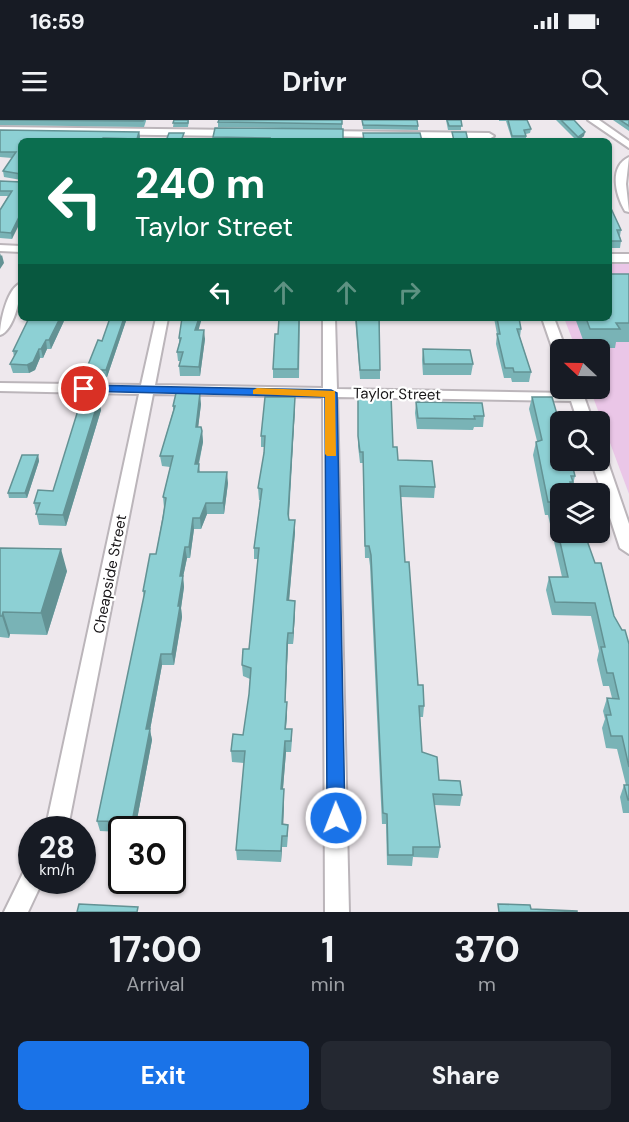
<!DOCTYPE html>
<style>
body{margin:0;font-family:"DM Sans",sans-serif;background:#242831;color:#f1f3f6;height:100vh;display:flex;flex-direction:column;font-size:22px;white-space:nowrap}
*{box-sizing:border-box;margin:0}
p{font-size:20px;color:#9ea1a6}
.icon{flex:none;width:33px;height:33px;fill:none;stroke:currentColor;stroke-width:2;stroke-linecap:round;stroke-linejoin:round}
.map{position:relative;height:792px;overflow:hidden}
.details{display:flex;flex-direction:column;background:#171b24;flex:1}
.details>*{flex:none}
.hud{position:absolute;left:18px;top:18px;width:594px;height:183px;border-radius:9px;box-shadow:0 2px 4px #0004;background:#0b6e4f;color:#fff;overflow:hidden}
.needle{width:39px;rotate:292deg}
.tools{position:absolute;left:550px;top:219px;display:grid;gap:12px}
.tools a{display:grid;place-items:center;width:60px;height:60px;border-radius:9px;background:#171b24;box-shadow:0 2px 4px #0004;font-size:30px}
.speed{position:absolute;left:18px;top:696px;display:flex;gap:12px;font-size:30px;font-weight:700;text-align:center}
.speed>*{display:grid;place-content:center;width:78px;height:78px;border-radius:50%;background:#171b24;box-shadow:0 2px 4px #0004;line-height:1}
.speed small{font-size:15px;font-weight:400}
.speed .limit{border:3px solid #111;border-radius:9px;background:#fff;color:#111}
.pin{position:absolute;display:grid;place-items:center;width:51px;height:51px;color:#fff;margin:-26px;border:3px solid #fff;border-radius:50%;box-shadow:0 2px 6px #0007}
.me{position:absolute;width:66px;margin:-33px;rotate:359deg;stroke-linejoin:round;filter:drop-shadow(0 0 4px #0008)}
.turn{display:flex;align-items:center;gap:21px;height:126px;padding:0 18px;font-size:27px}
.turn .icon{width:78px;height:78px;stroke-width:2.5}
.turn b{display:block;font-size:42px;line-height:51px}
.lanes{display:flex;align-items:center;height:57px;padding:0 18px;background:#0003;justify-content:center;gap:30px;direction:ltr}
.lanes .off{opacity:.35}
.eta{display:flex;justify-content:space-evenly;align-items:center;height:102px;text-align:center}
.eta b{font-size:36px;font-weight:800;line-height:42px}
.button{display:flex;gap:12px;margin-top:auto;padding:12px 18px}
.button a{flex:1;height:69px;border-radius:9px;background:#1a73e8;color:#fff;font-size:24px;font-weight:800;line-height:69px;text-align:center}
.button a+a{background:#242831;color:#f1f3f6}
.status{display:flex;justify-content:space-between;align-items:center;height:42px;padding:0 30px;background:#171b24;direction:ltr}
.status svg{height:16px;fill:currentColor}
header{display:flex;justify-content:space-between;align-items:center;height:78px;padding:0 18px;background:#171b24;font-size:27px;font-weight:800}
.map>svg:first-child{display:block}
.green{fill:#eac6e7}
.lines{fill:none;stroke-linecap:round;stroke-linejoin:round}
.minor-casing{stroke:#bbb5ba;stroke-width:4}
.minor{fill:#fff;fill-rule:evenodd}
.wall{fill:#79b3b6}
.shaded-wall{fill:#639294}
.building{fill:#8dd0d4;stroke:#639294;stroke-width:1.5}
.route{fill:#1a73e8;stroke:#114b97;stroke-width:1.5}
.slow{fill:#f59e0b}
.labels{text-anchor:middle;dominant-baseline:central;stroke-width:4.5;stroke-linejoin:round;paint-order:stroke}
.street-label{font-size:15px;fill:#181618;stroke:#fff}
</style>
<div class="status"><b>16:59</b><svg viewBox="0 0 49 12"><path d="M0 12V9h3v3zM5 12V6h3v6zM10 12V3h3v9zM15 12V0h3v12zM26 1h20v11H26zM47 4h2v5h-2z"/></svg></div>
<header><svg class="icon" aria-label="menu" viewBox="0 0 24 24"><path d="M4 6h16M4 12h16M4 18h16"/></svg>Drivr<svg class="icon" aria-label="search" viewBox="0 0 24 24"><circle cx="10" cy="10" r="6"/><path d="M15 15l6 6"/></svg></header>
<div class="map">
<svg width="629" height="792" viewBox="0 0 629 792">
<rect width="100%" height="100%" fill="#eee8ed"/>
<path class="green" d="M609 144H629V374L590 269 600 268V230L576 229 564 198H609Z"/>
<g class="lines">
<defs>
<path id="minor" d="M588 0H599L629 21V28Z
M0 7 236 10 241 13 236 16 0 13Z
M322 11 489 13 494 16 489 19 319 16 317 14Z
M629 37 626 64 629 92 625 91C616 76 608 47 629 37Z
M0 125 21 126V132L0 131Z
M609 134H629V142H609Z
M21 163C21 176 14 211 0 215 0 202 7 168 21 163Z
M156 198H168L155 265 323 268V198H335L337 269 569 273 567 268H581L593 302H578L571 281 337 277 349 792H325L323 277 153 274 70 697 65 710H43L48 697 139 274 0 271V263L141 265Z
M542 198H554L566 230H561V237L554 233Z
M600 335 607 340 629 404V434L620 428 591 340H600Z
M32 748V760H43L28 792H4L24 751Z"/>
</defs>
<use href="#minor" class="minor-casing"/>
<use href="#minor" class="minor"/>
</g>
<path class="wall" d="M0 0H146V1L144 7 0 5Z
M174 0H189L188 7H173Z
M342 0V9L218 7V2Z
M362 0 418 6V10L363 9Z
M446 0H461V10H448Z
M499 0H527L531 9 530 13 526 14V20H512L506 1H499Z
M556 0H574L584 16 578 21H577Z
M613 0H629V11Z
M0 10 139 12 140 17 138 21H21V60L4 57 3 51 12 38 0 37Z
M213 17 343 21H214Z
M0 61 21 62 12 119 0 118V90L8 76H0Z
M609 84 621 110 620 116 621 121 620 128H609Z
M629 154V222H616L615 228H586L575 198H609Z
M110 198H127L107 257 88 256 86 250 102 221Z
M300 198 299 258H273V249L278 214Z
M355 198H380V259H360Z
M494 198H519L521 209 520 217 531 252 529 262H512L511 258H504L496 224 497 214Z
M64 201 51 229H47L43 238H40L35 250 29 253H13L10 244 14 237 13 231Z
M199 210 205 219 200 256H180L179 246 181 241H178L177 232 179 223V218Z
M423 229 473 244 471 255H423L422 240Z
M95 275 96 279 101 290 66 406 39 405 34 383 53 371Z
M532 277 575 356 572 369 561 374 614 496 629 524V693H623L620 677 624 665H626L617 629 606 628 602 608 605 599 603 591 607 578H612L609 566H603L597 540 599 531 591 496 552 495 546 470 549 457H562L548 395H545L533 335 536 322 537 321 529 289Z
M416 282 484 296 483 307H474L473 310 417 309 415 293Z
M201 284 198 307 202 311 203 322 199 344 200 352 228 363 224 394H207L201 409H194L190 438H187L183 457 184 467 181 488 182 497 174 545H162L150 610 152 620 135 710H122V712L100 711 97 701 144 478 143 471 156 434 164 388 163 377 170 347 162 346 160 336 173 291V286Z
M295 288 289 398 295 412 289 481H295V492L293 524H288L285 582H287V593L286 609H292V620L291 632H286L283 669 284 680 283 704 288 715 287 727H282L281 742 237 740 236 730 244 643 232 642 231 631 243 615 249 574 250 559 243 556 242 545 249 529 258 439H254V428L260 380H259L258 368 264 333V327H261V316Z
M358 289 393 327 398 340 435 367 434 378 401 377 405 442 418 565 424 586 423 597H420L422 632 439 660 462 675 460 686 434 685 440 727 438 738 413 737 412 746 387 745 386 704H382L370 446 369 438H365L363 343H360L358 326Z
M38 335 39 341 27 378H9L8 373Z
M0 428 67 451 47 515 10 514 9 518 0 517Z"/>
<path class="shaded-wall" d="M139 12 140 17 138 21H137V19Z
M585 12 584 16 577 21 578 17Z
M21 93V101L12 119 11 113Z
M0 133 1 136 2 135 4 143 0 149Z
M60 198H64V201L51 229 49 220Z
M124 198H127L107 257 106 250Z
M199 198H202L196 219 195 210Z
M204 210 205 219 200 256 199 247Z
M46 220 47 229 43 238 41 229Z
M39 229 40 238 35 250 29 253 27 245Z
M200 273 201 284 197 317 196 307Z
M295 277V288L288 405V394Z
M99 279 101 290 66 406 63 395Z
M202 311 203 322 196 355 195 344Z
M38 335 39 341 27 378 25 373Z
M227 352 228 363 224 394 223 383Z
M206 383 207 394 201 409 200 398Z
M193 398 194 409 190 438 189 427Z
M295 400V412L288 492 287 480Z
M185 427 187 438 183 457 184 467 181 488 182 497 174 545 172 534 178 486 180 456Z
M61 429 67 451 47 515 41 493Z
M295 481V492L293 524V513Z
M3 492 10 514 9 518 2 496Z
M288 513V524L285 593 287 524Z
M161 534 162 545 150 610 152 620 135 710H133L132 702 146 609Z
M287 582V593L285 620V609Z
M285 621 286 632 282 680 281 669Z
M284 669V680L283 715 282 704Z
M282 716V727L281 742V731Z"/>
<path class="building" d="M0 0H144L143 1Z
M174 0H188V3H173Z
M219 0H342V4L218 2Z
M362 0H417L418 6 363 5Z
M447 0H461L462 6H449Z
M508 0H527L531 9 524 10 526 16H512Z
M561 0H574L585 12 578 17Z
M620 0H629V6Z
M215 8 343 9V21H269L270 18 213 17Z
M0 10 139 12 137 19 103 18 101 21H21V54L3 51 16 32H0Z
M452 12H466L468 21H454Z
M169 13H184L181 21H166Z
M363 13H420L422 21H364Z
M0 61 21 62V93L11 113 0 112V90L12 71H0Z
M609 84 621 110H617L621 121H609Z
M609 154H629V203H616L620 209H590L586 198H609Z
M29 198H60L49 220H46L41 229H39L33 242 27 245 10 244 17 231H13Z
M110 198H124L106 250H86L98 220 102 221Z
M182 198H199L195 210H204L199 247 179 246 183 232H177L181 218H179Z
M279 198H299L298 249H273L275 214H278Z
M356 198H379L380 250H360Z
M497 198H519L521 209H517L531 252H514L513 248H505L497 214H500Z
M423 229 470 230 473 244H424Z
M176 273H200L196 307H201L202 311 195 344H199L198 352H227L223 383H206L200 398H193L189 427H185L180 456H183L178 486H180L172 534H161L146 609H150L132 702 97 701 145 471H143L147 450 150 434H156L163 398 166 378 163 377 173 336H160L175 286H173Z
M83 274 95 275 94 279H99L63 395 36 394 40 383H34L38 370 53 371Z
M391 275 393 327H397L398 340 432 341 435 367 400 366 405 442H409L418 565H423L424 586H419L422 632 437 637 439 660 460 661 462 675 433 674 440 727H413V735H388L387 694 383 693 371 435 369 426H365L363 332H360L358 316V278Z
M265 277H295L288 394 289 400H295L287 480 295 481 293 513H288L287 524 285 582H287L285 609H292L291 621H285L281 669H284L282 704 288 705 287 716H282L281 731 236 730 245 631H231L233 614 243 615 249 574 251 548 242 545 243 529H249L259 428H254L262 369 258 368 264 333 265 316H261Z
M532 277H552L561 308V340H571L575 356H571L573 362H570L573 374H561V412H584L595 443H601L614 496 622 510H625L629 524V647L622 616H611L606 595H611L607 578 619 579 613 553H607L601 527H605L595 483 555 482 549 457H568L551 382H548L536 322 542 320Z
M416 282 482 283 484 296H474L475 299 418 298Z
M22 335H38L25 373H8Z
M0 428 61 429 41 493 3 492 2 496H0Z
M624 665H629V680H628Z
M79 784 138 787 137 792H77Z
M498 784 530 785 531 789 577 791V792H499Z"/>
<path class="route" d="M84 265 331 270 337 273 345 698 342 703 336 706 329 703 327 698 325 277 79 271V266Z"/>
<path class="slow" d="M257 268 335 271 336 336H327L325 334V277L253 274V270Z"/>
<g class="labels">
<g class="street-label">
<text transform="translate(397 274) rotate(1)">Taylor Street</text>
<text transform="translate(110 454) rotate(-79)">Cheapside Street</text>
</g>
</g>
</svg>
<div class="tools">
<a><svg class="needle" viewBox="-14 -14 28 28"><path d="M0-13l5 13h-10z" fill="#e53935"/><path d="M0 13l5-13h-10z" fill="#9ea1a6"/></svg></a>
<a><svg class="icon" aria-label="search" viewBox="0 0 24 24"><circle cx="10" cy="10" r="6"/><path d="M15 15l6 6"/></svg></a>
<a><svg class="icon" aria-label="layers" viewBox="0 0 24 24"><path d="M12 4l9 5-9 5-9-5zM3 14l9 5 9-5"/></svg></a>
</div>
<div class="speed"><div>28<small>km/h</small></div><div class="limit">30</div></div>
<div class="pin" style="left:84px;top:269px;background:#d93025"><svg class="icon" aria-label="arrive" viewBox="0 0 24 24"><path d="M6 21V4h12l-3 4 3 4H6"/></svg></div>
<svg class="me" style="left:336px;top:698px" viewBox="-20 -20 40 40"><circle r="17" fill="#1a73e8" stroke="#fff" stroke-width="3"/><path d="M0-11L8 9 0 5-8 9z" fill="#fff"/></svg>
<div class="hud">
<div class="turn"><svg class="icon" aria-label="left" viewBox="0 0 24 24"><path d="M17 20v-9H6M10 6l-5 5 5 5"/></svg><div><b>240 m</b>Taylor Street</div></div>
<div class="lanes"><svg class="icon" aria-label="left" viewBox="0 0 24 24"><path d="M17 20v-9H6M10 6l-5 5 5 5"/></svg><svg class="icon off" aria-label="ahead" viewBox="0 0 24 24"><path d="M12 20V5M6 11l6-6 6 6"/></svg><svg class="icon off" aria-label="ahead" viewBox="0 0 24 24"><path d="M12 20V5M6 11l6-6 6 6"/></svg><svg class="icon off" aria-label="right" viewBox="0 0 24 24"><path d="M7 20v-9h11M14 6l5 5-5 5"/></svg></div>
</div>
</div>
<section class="details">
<div class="eta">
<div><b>17:00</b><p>Arrival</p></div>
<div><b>1</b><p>min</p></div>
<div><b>370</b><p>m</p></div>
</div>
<div class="button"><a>Exit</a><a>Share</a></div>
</section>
